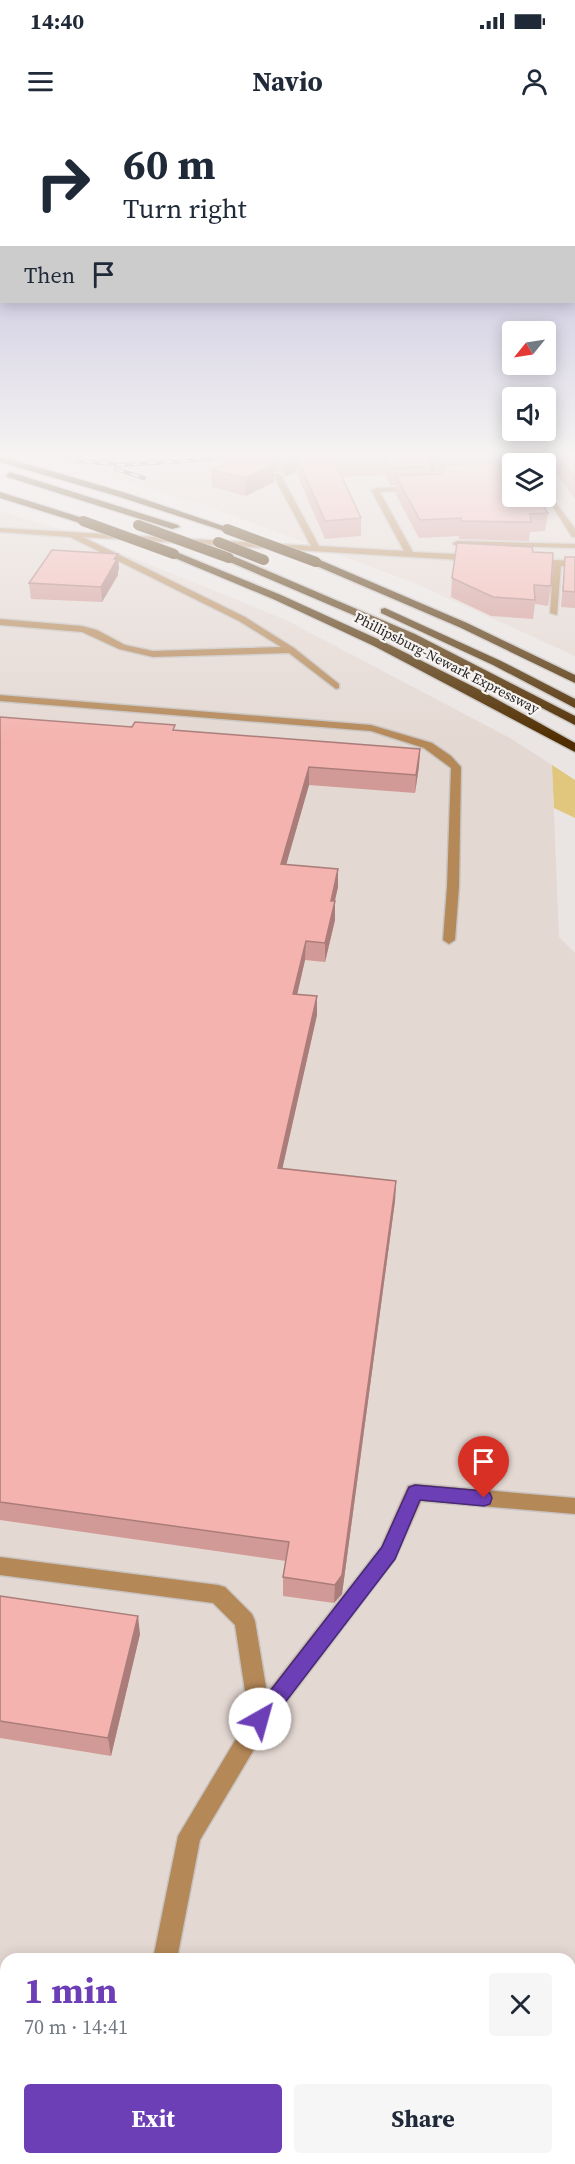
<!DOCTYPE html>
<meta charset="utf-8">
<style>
body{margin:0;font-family:"Source Serif 4",serif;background:#f6f6f7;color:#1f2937;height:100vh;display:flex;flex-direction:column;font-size:22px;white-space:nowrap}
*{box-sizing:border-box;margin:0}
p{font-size:20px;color:#747a83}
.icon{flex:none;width:33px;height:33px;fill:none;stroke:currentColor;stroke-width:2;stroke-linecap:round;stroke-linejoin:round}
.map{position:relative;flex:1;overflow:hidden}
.details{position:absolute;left:0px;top:1833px;width:576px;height:212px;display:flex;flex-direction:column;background:#fff;border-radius:18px 18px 0 0;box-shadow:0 3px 15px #0003}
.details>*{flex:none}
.hud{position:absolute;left:0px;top:0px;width:576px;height:183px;box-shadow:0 3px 15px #0003;background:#fff;color:#1f2937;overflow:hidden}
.needle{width:39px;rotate:240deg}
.buttons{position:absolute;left:502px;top:201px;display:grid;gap:12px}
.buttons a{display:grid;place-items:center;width:54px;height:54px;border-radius:6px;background:#fff;box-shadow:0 3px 15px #0003;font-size:30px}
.pin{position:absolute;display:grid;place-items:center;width:51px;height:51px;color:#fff;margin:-62px -26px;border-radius:50% 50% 50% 0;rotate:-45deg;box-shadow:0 0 6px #0007}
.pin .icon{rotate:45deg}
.me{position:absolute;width:66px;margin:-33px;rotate:38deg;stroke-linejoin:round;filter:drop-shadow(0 0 4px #0008)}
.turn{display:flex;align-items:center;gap:21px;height:126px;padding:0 24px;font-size:27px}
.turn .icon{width:78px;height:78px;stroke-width:2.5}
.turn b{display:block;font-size:42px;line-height:51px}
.then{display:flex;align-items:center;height:57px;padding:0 24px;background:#0003;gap:12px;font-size:22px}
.round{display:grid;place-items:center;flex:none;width:63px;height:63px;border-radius:6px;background:#f6f6f7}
.overview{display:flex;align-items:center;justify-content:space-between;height:102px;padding:0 24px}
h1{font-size:36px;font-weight:700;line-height:45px;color:#6d3fb7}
.action{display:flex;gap:12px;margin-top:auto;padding:12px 24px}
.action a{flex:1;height:69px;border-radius:6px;background:#6d3fb7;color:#fff;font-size:24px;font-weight:700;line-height:69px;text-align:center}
.action a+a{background:#f6f6f7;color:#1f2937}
.status{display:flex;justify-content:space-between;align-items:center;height:42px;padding:0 30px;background:#fff;direction:ltr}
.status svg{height:16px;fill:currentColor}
header{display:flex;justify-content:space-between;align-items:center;height:78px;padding:0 24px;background:#fff;font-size:27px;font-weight:700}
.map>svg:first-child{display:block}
.built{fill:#e4d8d2;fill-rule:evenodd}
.green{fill:#e1c67d}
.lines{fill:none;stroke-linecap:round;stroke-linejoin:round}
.minor-casing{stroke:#c7c3c1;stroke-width:3}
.highway-casing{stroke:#c7c3c1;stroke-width:3}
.minor{fill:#b58858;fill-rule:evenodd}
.highway{fill:#4f2d00;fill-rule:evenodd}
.rail-casing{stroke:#4c4948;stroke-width:4}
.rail{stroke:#f7f3f1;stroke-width:2;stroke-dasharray:8;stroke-linecap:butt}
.highway-bridge-casing{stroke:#c7c3c1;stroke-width:11;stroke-linecap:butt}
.highway-bridge{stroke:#4f2d00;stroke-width:10}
.wall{fill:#d29a96}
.shaded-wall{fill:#ab7d7a}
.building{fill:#f4b3ae;stroke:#ab7d7a;stroke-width:1.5}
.route{fill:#6d3fb7;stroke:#472977;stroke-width:1.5}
.labels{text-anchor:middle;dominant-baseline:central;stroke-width:4.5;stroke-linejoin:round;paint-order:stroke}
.far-street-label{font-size:14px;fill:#292726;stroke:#f7f3f1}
</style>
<div class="status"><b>14:40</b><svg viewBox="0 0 49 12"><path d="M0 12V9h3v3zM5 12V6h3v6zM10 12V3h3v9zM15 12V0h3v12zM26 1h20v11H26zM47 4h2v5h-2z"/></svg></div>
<header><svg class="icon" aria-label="menu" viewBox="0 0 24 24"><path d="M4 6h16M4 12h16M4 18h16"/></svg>Navio<svg class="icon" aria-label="person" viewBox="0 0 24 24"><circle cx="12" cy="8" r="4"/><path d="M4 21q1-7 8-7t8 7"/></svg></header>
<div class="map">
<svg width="575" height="2044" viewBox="0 0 575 2044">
<rect width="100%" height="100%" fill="#eae5e3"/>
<path class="built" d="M34 335H575V536L412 462 204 385ZM513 344H546V376H513Z
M0 391 69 412 286 500 510 618 552 645 559 817 575 833V1882L570 1885V1839H6V2038L174 2039 156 2044H0Z"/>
<path class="green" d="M552 645 575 660V698L554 688Z"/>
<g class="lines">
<defs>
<path id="minor" d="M277 353 281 355 319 426 404 431 371 370 375 368 416 366 420 368 419 370 380 372 413 432 476 435 480 438 476 441 83 417 245 497 294 528 339 564V568L336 569 289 533 153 537 119 529 82 512 0 505V499L82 506 97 510 125 525 153 531 281 527 239 501 70 417 0 412V408L311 426 273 355Z
M546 369 575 409V417H572L546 376Z
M457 421 575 424V428L454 425 453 423Z
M533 439 575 441V447L561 446 557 495 550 493 553 445 530 444V440Z
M0 575 371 605 432 623 451 636 461 647 459 767 455 820 449 824 443 820 447 767 451 648 424 628 371 611 0 581Z
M415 1364 575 1378V1394L421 1381 395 1439 268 1606 200 1720 177 1839H153L178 1716 249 1597 235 1505 213 1483 0 1455V1437L218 1465 225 1467 252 1494 255 1501 267 1573 381 1427 408 1366Z
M575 1947V1973L570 1975V1949Z
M113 2038H139L138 2044H112Z
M391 2038H427L425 2044H389Z
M430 2038H458L456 2044H428Z"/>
<path id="highway" d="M0 336 126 373 232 409 224 411 120 377 0 342Z
M10 352 178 405 180 407 172 409 7 357 6 355Z
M0 372 86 399 88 401 80 403 0 378Z
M174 431 281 475 382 521 482 571 575 623V632L374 526 273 479 170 436 169 434Z
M225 436H233L415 514 575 596V605L407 518 225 440Z
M312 440H320L467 503 575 555V563L459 507 312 444Z
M385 488 501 541 575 579V588L493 545 381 493V489Z"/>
</defs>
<use href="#minor" class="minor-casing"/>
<use href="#highway" class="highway-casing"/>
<use href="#minor" class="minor"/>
<use href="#highway" class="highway"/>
<defs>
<path id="rail" d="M47 335 77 341
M69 340 123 345 274 335
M116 349 144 358"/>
</defs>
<use href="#rail" class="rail-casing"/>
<use href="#rail" class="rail"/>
<defs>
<path id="highway-bridge" d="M83 401 174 434
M138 405 229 438
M227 409 316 442
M218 422 264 440"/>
</defs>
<use href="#highway-bridge" class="highway-bridge-casing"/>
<use href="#highway-bridge" class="highway-bridge"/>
</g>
<path class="wall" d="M245 335H575V379L552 347 546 348V344H513V376L548 393 545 411 530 412 529 421 459 419V416L419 418 395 373 396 365H390L385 355 342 357 361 398V416L325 419 296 352 285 357 282 353 276 351 274 352V362L246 376 212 367 211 350Z
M565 437H575V488L561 487Z
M119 449 118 451V455L102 482 31 479 29 463Z
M452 458 551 466 548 486 535 484 533 499 491 496 451 477Z
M0 597 420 629 419 646 415 673 309 665 286 744 338 767 335 781V800L325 842 305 840 297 874 317 895 282 1049 396 1061 395 1081 342 1474 334 1483 283 1476V1457L286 1441 0 1400Z
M0 1476 140 1514 111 1636 0 1618Z"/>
<path class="shaded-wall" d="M274 335H276V351L274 352V362L246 376 245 358Z
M296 335V352L285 357V340Z
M435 337 434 354 430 356 431 346 429 340Z
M118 434 119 449 118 451V455L102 482 101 467Z
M420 629 419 646 415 673 416 655Z
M309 647V665L281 763V744Z
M338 749V767L330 800 331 781Z
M335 781V800L325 842V823Z
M306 821 305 840 293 893V874Z
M317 876V895L278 1068V1048Z
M396 1061 395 1081 342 1474 334 1483 335 1465Z
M138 1496 140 1514 111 1636 108 1618Z"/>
<path class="building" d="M245 335H274L271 338 274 345 245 358 211 350Z
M279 335H296L285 340 282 336Z
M296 335H469L435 337 429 340 431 346 391 348 386 338 334 340 361 398 325 401Z
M557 335H575V359Z
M509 342 513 348V376H535L548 393 530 394 531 402 461 401V398L420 400 396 356 439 354 445 350 444 345Z
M457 423 532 427 533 432 553 433 551 466 534 465 535 480 493 477 452 458Z
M52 430 118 434 114 439H117L101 467 29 463Z
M565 437H575V472L563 471Z
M0 597 132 607 135 602 175 605 173 610 420 629 416 655 309 647 281 744 338 749 331 781H335L325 823 306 821 293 874 317 876 278 1048 396 1061 342 1455 335 1465 283 1457 289 1422 0 1382Z
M0 1476 138 1496 108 1618 0 1601Z"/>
<linearGradient id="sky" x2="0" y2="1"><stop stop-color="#afaed6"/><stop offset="0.54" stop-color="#f6f3f2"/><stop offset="1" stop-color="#f6f3f2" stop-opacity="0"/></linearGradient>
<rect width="575" height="621" fill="url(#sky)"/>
<path class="route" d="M415 1365 484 1371 490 1373 492 1378 490 1384 484 1386 420 1380 395 1439 267 1606 260 1609 253 1606 250 1599 253 1593 382 1427 409 1367Z"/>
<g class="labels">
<g class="far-street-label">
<text transform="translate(447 543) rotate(27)">Phillipsburg-Newark Expressway</text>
</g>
</g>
</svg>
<div class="buttons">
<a><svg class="needle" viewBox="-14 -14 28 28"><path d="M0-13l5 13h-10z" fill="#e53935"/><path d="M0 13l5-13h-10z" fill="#747a83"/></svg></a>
<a><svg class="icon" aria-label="sound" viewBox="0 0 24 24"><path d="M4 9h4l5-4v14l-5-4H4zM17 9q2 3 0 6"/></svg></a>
<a><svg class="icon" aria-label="layers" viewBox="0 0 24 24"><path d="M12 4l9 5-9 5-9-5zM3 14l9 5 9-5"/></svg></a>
</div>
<div class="pin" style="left:484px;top:1378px;background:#d93025"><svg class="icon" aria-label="arrive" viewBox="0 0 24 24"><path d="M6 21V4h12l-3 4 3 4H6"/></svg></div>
<svg class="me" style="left:260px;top:1599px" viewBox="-20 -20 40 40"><circle r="19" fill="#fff"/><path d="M0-13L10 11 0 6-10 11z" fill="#6d3fb7"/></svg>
<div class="hud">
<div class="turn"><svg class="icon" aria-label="right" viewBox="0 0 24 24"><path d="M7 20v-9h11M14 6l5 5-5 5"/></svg><div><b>60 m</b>Turn right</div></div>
<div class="then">Then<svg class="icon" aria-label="arrive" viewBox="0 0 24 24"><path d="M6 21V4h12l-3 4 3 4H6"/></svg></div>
</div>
<section class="details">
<div class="overview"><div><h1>1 min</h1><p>70 m · 14:41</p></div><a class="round"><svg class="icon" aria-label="close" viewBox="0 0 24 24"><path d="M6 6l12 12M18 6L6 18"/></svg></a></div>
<div class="action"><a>Exit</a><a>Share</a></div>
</section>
</div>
